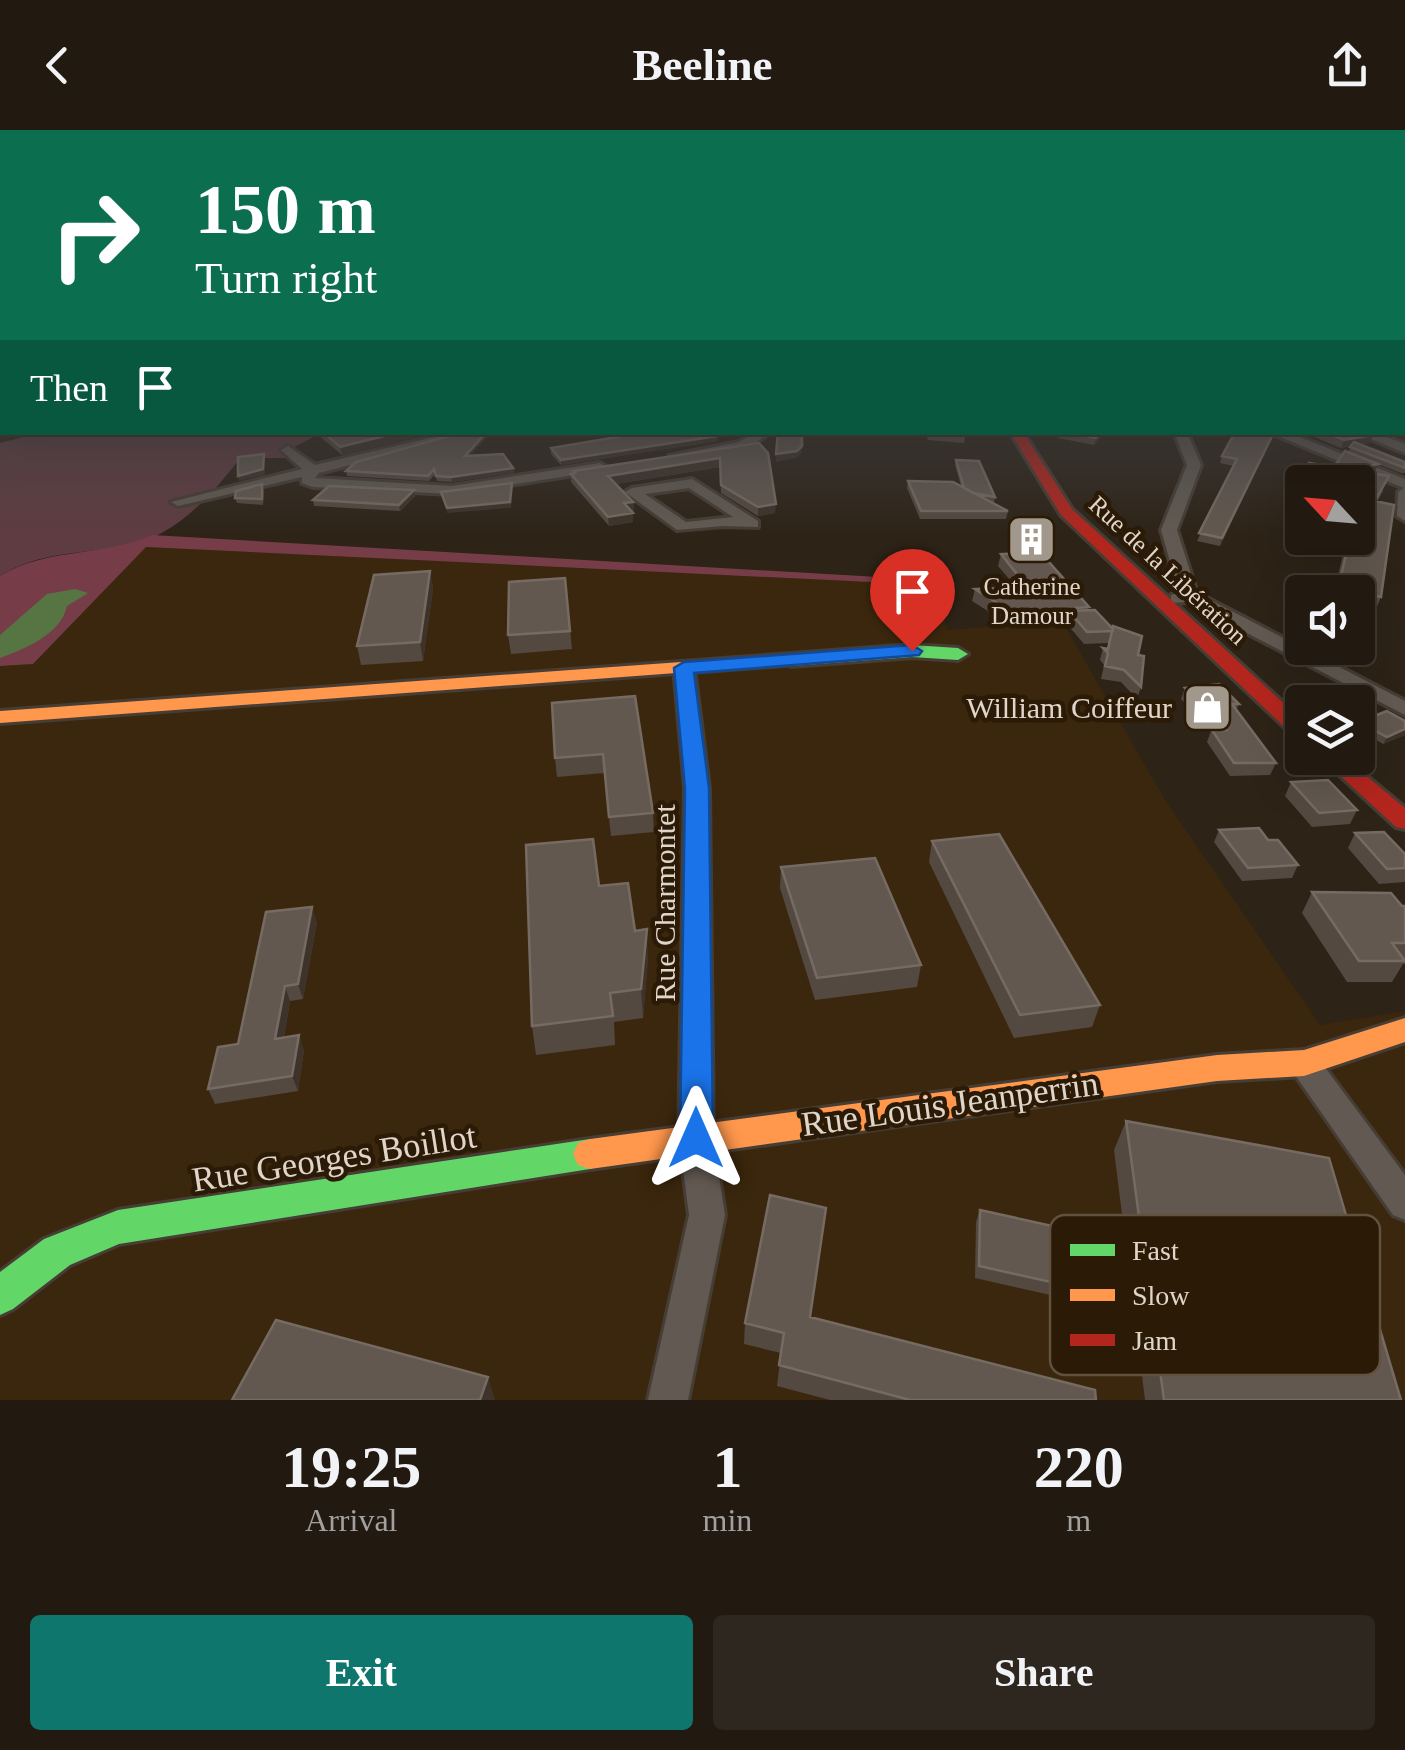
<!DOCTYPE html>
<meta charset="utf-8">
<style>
body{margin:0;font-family:Georgia,serif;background:#2e271f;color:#f1f3f6;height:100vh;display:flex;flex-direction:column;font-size:38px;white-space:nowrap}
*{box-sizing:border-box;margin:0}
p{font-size:32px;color:#a2a19f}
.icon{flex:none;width:55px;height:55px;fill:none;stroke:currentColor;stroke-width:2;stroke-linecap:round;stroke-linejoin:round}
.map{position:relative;height:1270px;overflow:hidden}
.sheet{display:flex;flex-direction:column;background:#221a11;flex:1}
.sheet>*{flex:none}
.top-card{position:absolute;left:0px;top:0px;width:1405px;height:305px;box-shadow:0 10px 40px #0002,0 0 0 2px #3f3831;background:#0b6e4f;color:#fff;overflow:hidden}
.needle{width:65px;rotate:296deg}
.controls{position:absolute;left:1285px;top:335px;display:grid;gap:20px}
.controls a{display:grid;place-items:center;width:90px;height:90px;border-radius:10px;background:#221a11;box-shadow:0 10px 40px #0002,0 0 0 2px #3f3831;font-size:50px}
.pin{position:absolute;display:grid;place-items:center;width:85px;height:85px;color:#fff;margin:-102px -42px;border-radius:50% 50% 50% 0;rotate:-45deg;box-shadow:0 0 10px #0007}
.pin .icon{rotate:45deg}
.me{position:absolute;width:110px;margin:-55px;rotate:0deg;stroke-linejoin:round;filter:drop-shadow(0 0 8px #0008)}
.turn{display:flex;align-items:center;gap:35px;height:210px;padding:0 30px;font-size:45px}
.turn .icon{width:130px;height:130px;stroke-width:2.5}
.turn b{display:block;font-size:70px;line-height:85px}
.then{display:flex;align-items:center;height:95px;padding:0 30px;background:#0003;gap:20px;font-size:38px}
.eta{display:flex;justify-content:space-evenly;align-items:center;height:170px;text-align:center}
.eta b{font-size:60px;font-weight:700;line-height:70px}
.cta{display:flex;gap:20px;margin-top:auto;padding:20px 30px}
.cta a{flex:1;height:115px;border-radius:10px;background:#0f766e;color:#fff;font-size:40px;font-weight:700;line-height:115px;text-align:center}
.cta a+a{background:#2e271f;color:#f1f3f6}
header{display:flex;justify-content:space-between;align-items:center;height:130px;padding:0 30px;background:#221a11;font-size:45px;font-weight:700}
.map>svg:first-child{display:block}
.built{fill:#3b270d}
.green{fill:#5f3c41}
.forest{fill:#763d48}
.water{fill:#567542}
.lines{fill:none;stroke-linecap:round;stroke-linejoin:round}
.street-casing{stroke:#463d34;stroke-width:6}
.fast-casing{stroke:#463d34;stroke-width:6}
.slow-casing{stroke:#463d34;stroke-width:6}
.jam-casing{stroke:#463d34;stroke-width:6}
.street{fill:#625a52;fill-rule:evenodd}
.fast{fill:#63d668;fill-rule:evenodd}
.slow{fill:#ff974d;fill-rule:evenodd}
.jam{fill:#b3261e;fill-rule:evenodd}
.wall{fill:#534940}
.shaded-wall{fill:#3d332a}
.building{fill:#62584f;stroke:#766b62;stroke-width:2.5}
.route{fill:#1a73e8;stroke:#114b97;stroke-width:2.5}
.labels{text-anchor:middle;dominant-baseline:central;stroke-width:9;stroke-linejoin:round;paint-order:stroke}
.far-street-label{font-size:25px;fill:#e0d5c9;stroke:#2a1a06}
.far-poi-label{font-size:25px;fill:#e0d5c9;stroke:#2a1a06}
.poi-label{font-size:30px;fill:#e0d5c9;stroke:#2a1a06;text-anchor:end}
.street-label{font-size:30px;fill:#e0d5c9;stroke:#2a1a06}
.near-street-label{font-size:35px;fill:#e0d5c9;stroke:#2a1a06}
.key{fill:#2a1a06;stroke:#615240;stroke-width:2.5}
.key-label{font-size:28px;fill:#e0d5c9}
</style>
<header><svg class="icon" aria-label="back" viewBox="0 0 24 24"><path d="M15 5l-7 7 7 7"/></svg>Beeline<svg class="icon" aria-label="share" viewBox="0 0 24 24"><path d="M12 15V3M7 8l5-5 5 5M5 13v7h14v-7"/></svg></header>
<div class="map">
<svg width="1405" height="1270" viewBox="0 0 1405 1270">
<rect width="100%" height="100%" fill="#2d2317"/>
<path class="built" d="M145 417 932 455 948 500 1062 491 1165 670 1320 895 1405 881V1270H0V536L33 534Z"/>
<path class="green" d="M44 302 321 303 289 320 295 328H240C212 365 175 407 126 416 81 424 40 421 0 446V313Z"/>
<path class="forest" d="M152 405 930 450 932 455 146 417 33 534 0 536V446C48 417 103 427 152 405Z"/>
<path class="water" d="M75 459 88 463 67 476C61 504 25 519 0 528V505L47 464Z"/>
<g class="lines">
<defs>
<path id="street" d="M1402 272H1405V280L1402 279Z
M455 302H480L319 343 315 348 452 356 600 333 607 337 600 341 452 364 313 357 302 353V347L178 376 171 372 302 339 281 320 288 316 315 335Z
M749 302H763L765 306 748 318 676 330 669 326 739 312 751 305Z
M1174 302H1187L1201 335 1177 400 1197 463 1405 571V585L1187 472 1171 473V465L1179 463 1161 400 1187 335Z
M1268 302H1287L1405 349V391L1397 386 1398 362 1404 358Z
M1354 302H1373L1405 314V323Z
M692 349 758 391V397L723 396 677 400 625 362 632 358ZM689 358 733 387 686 392 645 364Z
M684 532 694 538 709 658 713 1008 725 1085 688 1270H648L689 1085 679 1008 685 658 674 538Z
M1304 920 1315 924 1405 1045V1090L1393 1085 1293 942 1288 933 1293 924Z"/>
<path id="fast" d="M912 515 958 518 968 524 958 530 912 527 791 536 781 530 791 524Z
M590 1009 602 1013 607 1024 602 1035 590 1039 119 1114 70 1135 13 1179 0 1185V1142L44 1109 118 1080Z"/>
<path id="slow" d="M791 524 801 530 798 534 0 593V581Z
M1405 888V912L1304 946 1217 951 590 1039 578 1035 573 1024 578 1013 590 1009 1217 925 1304 920Z"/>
<path id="jam" d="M1010 302H1023L1072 379 1302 590V607L1294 606 1061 385Z
M1321 628H1345L1405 678V699L1396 697Z"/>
</defs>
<use href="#street" class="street-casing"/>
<use href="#fast" class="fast-casing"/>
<use href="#slow" class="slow-casing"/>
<use href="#jam" class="jam-casing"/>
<use href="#street" class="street"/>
<use href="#fast" class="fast"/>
<use href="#slow" class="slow"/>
<use href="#jam" class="jam"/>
</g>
<path class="wall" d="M318 302H437L342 325 318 305Z
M487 302V307L470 325 513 338 514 343 452 352 437 351 435 344 429 351 347 346 346 341Z
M612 302H714L718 311 561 335 551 324V318L618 307Z
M925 302H966L964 313 928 310Z
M1059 302H1117L1113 307 1103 305 1094 315 1058 308Z
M1302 302H1368L1370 313 1360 314 1405 332V343H1401L1348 322 1351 316 1341 318Z
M1385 302H1402L1405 306 1398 307Z
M1272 308 1220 416 1197 411 1234 336 1220 333 1222 326Z
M768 323 775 383 758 386 721 363 720 337 616 354 633 372 634 381H631L633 392 609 396 571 352V344H573V341Z
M956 330 995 367 994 373 990 372 1008 381 1006 389H920L907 358 908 351 961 356 955 335Z
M1309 333 1374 344 1383 361 1377 372 1381 467 1374 484 1358 481V462H1334L1347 408H1358V352H1303Z
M264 360 263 375 237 373 235 368Z
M414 360 415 366 400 381 314 376 313 370Z
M1001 424 1089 477 1088 480 1138 525 1141 557 1137 569 1121 552 1101 549 1104 535 1100 530 1103 518 1108 519 1109 513 1084 514 1066 493 1067 490 1010 495 972 471 975 459 1016 457 998 436Z
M430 441 433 459 423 531 361 535 357 516Z
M565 448 572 519 511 524 508 505Z
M1185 558 1239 574 1236 580 1276 633 1270 645 1230 646 1207 612 1211 601 1181 569Z
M635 566 653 683 654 702 611 706 604 643 557 647 555 628Z
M1405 591V605L1383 614 1358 599 1359 592Z
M1291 652 1357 680 1350 694 1312 697 1285 666Z
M1219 700 1268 710 1298 735 1292 748 1242 751 1214 712Z
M1355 703 1405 724V752L1379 754 1348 718Z
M932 711 1100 875 1092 897 1014 908 929 732Z
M781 737 921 835 917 857 815 870 780 758Z
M599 756 635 801 648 828 643 888 614 892 615 915 536 925 532 896Z
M1312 762 1405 776V834H1403L1392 852H1347L1302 783Z
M317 792 303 869 290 871 284 907 304 920 298 961 215 974 208 959Z
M1126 991 1401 1270H1145L1114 1020Z
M980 1080 1078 1158 1073 1170 975 1148 976 1092Z
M810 1187 1096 1270H830L777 1256 781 1223 744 1214 745 1193Z"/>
<path class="shaded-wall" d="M1402 299H1405V306L1398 307 1400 302H1402Z
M401 302H437L342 325 340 317Z
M487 302V307L465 331V326Z
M1101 302H1103V305L1094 315 1096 308Z
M1274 302 1272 308 1220 416 1222 408Z
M1373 305 1370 313 1341 318 1344 310Z
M718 306V311L561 335V330Z
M802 316V323L796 328 776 332V324Z
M264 324 265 345 239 351 238 346Z
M720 328V337L609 355 608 346Z
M1378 334 1372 349 1348 340Z
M513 338 514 343 452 352 451 347Z
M512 353 511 378 447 383V378Z
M414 360 415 366 400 381 399 375Z
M633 372 634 381 625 382 624 373Z
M776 374 775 383 758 386V377Z
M633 383V392L609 396 608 387Z
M430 441 433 459 423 531 420 512Z
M1405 599V605L1383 614 1387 607Z
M312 777 317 792 303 869 298 854Z
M647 799 648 828 643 888 641 859Z
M285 856 290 871 281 924 275 909Z
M299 905 304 920 298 961 292 946Z
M488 1247 495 1270H480Z"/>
<path class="building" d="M0 229H2V289L0 290 2 268H0V248H2V237H0Z
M1402 282 1405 283V299H1402Z
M323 302H401L340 317Z
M463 302H487L465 326 503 324 513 338 451 347 436 346 434 339 428 346 346 341 356 332Z
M619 302H714L718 306 561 330 551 318 623 306Z
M778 302H802V316L797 321 776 324Z
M1065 302H1101L1096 308Z
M1235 302H1274L1222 408 1199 403 1237 329 1222 326Z
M1325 302H1368L1373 305 1344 310Z
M1354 312 1405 332V338L1350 317Z
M759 313 768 323 776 374 758 377 721 355 720 328 608 346 633 372 624 373 633 383 608 387 571 344 575 343 573 341Z
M1345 321 1378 334 1348 340 1389 346 1375 371 1394 375 1381 467 1338 458 1350 408H1358V376L1361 362 1358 361V352H1316L1306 350 1309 333 1334 337Z
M264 324 263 339 238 346V327Z
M956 330 979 331 995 367 973 363 964 358Z
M908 351 953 352 1008 381H921Z
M512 353 510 372 447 378 441 362Z
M262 354V369L235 368 236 361Z
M329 356 414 360 399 375 313 370Z
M1040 422 1089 477 1013 483 975 459 1027 457 1001 424Z
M430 441 420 512 357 516 374 445Z
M565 448 570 501 508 505 509 452Z
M1095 480 1113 499V496L1142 506 1138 525 1144 526 1141 557 1124 540 1105 536 1108 523 1103 518 1108 519 1112 501 1087 502 1069 481Z
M1219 554 1239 574H1232L1276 633H1234L1212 600H1226L1185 558Z
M635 566 653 683 609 687 603 624 555 628 552 573Z
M1387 581 1405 591V599L1387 607 1359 592Z
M1328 650 1357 680 1319 683 1291 652Z
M1259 698 1268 710H1278L1298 735 1248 738 1219 700Z
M1384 702 1405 724V738L1387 739 1355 703Z
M999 704 1100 875 1020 885 932 711Z
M593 709 599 756 628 753 635 801 647 799 641 859 610 863 613 886 532 896 526 715Z
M875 728 921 835 817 848 781 737Z
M1312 762 1391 763 1402 776H1405V813H1392L1405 831H1359Z
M312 777 298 854 285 856 275 909 299 905 292 946 208 959 218 917 238 914 266 782Z
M1126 991 1329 1028 1401 1270H1164Z
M770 1065 826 1078 810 1187 1095 1260 1096 1270H910L779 1235 784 1203 745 1193Z
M980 1080 1075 1101 1078 1158 979 1136Z
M276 1190 488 1247 480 1270H232Z"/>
<linearGradient id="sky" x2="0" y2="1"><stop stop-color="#19130d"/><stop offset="0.56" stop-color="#464547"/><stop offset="1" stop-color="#464547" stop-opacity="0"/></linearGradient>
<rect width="1405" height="406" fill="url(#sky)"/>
<path class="route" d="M912 515 922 521 919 525 694 543 709 658 713 1008 708 1019 696 1023 685 1019 680 1008 685 658 674 538 684 532Z"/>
<defs>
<symbol id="building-square" viewBox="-11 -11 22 22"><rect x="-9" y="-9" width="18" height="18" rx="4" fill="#a1978b" stroke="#2a1a06"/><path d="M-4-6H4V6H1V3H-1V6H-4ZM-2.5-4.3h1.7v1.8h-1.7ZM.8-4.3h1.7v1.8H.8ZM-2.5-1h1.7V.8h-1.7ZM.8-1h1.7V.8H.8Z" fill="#fff"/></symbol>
<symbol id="shop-square" viewBox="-11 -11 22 22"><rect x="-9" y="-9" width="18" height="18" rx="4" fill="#a1978b" stroke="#2a1a06"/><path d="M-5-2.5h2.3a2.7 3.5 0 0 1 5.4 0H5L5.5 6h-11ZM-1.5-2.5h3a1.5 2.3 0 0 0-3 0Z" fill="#fff"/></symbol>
</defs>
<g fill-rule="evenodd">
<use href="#building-square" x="1004" y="382" width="55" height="55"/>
<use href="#shop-square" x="1180" y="550" width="55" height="55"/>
</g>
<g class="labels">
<g class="far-street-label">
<text transform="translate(1168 440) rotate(43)">Rue de la Libération</text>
</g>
<g class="far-poi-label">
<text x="1032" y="456">Catherine<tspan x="1032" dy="29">Damour</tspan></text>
</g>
<g class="poi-label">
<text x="1172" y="577">William Coiffeur</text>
</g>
<g class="street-label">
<text transform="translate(664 773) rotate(-90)">Rue Charmontet</text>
</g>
<g class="near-street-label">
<text transform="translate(950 974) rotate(-8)">Rue Louis Jeanperrin</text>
<text transform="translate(334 1028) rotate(-9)">Rue Georges Boillot</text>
</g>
</g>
<rect x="1050" y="1085" width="330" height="160" rx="15" class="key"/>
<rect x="1070" y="1114" width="45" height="12" fill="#63d668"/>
<rect x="1070" y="1159" width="45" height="12" fill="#ff974d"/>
<rect x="1070" y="1204" width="45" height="12" fill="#b3261e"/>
<g class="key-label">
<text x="1132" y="1130">Fast</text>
<text x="1132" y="1175">Slow</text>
<text x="1132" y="1220">Jam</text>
</g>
</svg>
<div class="controls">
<a><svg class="needle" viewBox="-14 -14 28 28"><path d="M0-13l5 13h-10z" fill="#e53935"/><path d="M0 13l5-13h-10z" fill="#a2a19f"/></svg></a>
<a><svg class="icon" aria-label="sound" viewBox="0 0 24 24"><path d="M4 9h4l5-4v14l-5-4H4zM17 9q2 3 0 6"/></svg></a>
<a><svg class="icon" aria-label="layers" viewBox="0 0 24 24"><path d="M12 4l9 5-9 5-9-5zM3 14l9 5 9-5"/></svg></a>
</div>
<div class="pin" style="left:912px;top:521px;background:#d93025"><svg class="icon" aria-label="arrive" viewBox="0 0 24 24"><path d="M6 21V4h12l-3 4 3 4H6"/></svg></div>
<svg class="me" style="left:696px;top:1008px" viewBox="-20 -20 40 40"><path d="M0-17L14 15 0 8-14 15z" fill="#1a73e8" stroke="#fff" stroke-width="4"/></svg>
<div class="top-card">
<div class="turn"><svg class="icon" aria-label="right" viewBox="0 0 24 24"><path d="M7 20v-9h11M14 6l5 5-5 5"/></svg><div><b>150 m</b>Turn right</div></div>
<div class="then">Then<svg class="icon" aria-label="arrive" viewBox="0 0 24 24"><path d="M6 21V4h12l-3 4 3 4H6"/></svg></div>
</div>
</div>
<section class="sheet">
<div class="eta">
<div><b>19:25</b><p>Arrival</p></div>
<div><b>1</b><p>min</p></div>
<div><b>220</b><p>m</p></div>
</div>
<div class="cta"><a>Exit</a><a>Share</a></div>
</section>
